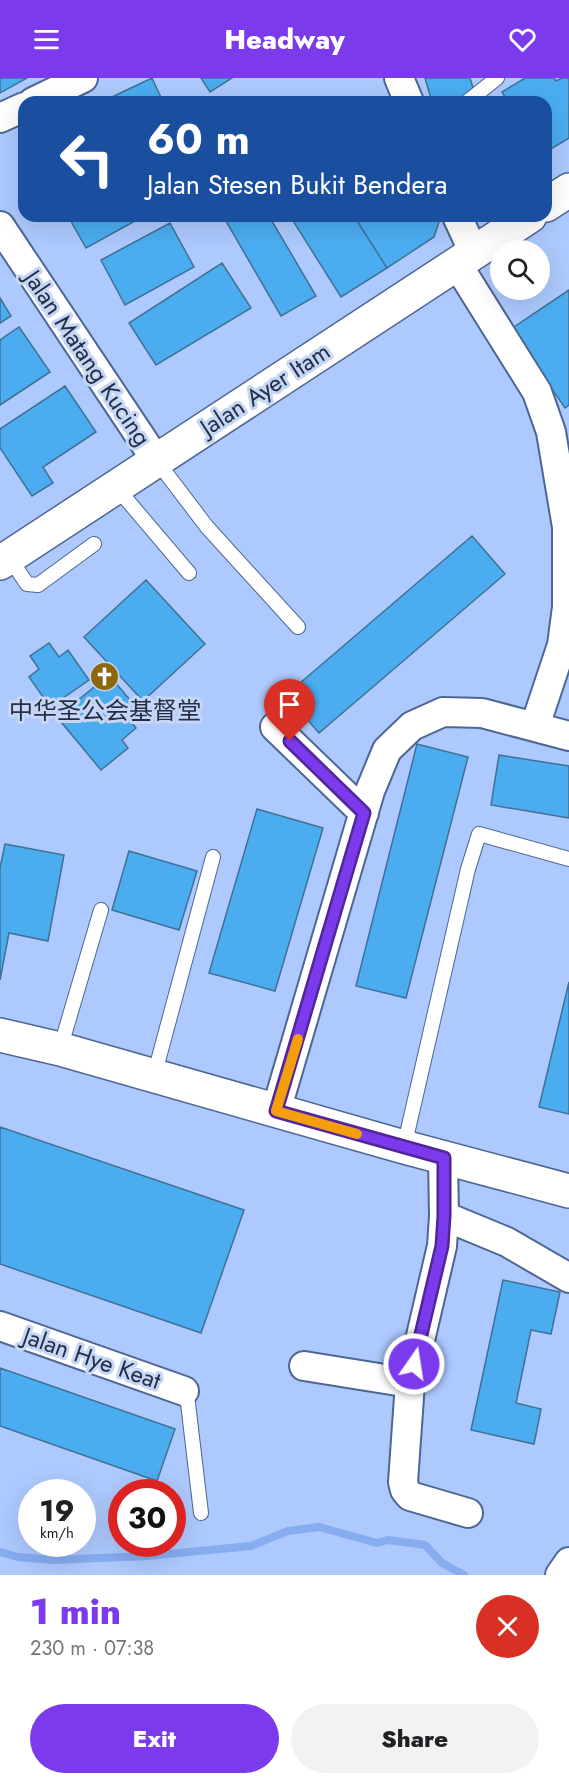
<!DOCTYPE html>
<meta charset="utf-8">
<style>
body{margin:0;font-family:Jost,"Noto Sans SC",sans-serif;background:#f2f2f2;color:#202124;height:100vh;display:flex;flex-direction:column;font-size:22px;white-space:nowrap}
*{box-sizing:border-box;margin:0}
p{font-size:20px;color:#757577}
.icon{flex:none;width:33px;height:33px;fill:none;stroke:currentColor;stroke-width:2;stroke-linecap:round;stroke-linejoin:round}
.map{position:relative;height:1497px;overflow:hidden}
.drawer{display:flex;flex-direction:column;background:#fff;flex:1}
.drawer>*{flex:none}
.top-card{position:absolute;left:18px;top:18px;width:534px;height:126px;border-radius:18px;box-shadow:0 6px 24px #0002;background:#1a4fa0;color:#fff;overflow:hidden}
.controls{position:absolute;left:490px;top:162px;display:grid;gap:12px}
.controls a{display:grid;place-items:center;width:60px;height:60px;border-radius:50%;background:#fff;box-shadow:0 6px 24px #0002;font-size:30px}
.speed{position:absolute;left:18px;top:1401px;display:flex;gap:12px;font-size:30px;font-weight:700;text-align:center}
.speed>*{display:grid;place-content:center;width:78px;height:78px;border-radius:50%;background:#fff;box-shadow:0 6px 24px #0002;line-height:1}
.speed small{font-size:15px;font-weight:400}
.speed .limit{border:9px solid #d22;background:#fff;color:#111}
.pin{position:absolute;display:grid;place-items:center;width:51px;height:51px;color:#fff;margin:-62px -26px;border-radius:50% 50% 50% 0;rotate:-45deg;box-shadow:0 0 6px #0007}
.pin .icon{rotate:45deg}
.me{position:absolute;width:66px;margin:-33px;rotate:13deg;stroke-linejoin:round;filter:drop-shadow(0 0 4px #0008)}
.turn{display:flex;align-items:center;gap:21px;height:126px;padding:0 30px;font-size:27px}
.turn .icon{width:78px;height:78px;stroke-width:2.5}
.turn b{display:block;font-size:42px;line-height:51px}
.round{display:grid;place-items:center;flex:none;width:63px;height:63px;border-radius:32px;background:#f2f2f2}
.headline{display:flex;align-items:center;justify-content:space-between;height:102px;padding:0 30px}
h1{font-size:36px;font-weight:800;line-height:45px;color:#7c3aed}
.action{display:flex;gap:12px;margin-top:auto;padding:12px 30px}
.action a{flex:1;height:69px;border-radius:36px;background:#7c3aed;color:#fff;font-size:24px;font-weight:800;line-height:69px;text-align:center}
.action a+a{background:#f2f2f2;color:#202124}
header{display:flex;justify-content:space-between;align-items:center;height:78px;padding:0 30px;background:#7c3aed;color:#fff;font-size:27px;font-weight:800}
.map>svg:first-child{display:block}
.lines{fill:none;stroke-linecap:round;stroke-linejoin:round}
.stream{stroke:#87acf0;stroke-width:8}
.building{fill:#4badf0;stroke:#3f7195;stroke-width:1.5}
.service-casing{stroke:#4d6694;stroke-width:16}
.minor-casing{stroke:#4d6694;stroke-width:32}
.tertiary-casing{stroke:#4d6694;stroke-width:36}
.primary-casing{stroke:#4d6694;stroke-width:36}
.service{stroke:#fff;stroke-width:14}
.minor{stroke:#fff;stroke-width:28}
.tertiary{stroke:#fff;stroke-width:33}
.primary{stroke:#fff;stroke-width:33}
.route-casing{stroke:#51269a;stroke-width:15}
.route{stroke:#7c3aed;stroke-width:10}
.slow{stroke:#f59e0b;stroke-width:10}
.labels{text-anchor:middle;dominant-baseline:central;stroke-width:6;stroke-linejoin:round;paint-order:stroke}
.street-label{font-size:24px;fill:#242f43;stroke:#c5d6f6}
.poi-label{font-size:24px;fill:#242f43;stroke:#c5d6f6}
</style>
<header><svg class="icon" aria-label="menu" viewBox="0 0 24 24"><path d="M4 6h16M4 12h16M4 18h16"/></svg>Headway<svg class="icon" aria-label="heart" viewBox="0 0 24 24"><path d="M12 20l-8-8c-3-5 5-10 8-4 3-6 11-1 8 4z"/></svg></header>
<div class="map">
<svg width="569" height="1497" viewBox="0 0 569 1497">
<rect width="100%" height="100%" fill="#adc9fd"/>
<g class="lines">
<path class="stream" d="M0 1474 18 1479 53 1482 147 1478 251 1468 288 1453 319 1449 377 1465 388 1462 425 1467 442 1485 464 1497"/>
</g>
<path class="building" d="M0 0H27L0 15Z
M152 0 163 24H114L112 19Z
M201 0H232L210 14Z
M425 0H470L475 16 446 24H432Z
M525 0H554L556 3 562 0H569V60L546 74V24H508L502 14Z
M68 138H144L86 170Z
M223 138H269L316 218 281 238Z
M290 138H354L387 190 341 219Z
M354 138H441L434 159 387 190Z
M170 145 194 189 125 227 101 182Z
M222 185 251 230 156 287 129 245Z
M569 212V327L565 330 511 251Z
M0 220 11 238 0 245Z
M19 249 50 294 0 327V262Z
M65 308 96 354 43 389 53 405 32 418 0 370V351Z
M472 458 505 496 319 655 286 617Z
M146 502 205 566 143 623 84 559Z
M49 565 59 579 68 572 89 602 50 629 29 599 39 591 30 578Z
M109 597 141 635 131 644 136 650 122 662 128 670 101 692 57 639Z
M417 666 468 679 406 920 356 908Z
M499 677 569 688V740L491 727Z
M257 731 323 750 275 913 209 895Z
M5 766 64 777 48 863 9 855 0 902V790Z
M129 773 197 793 179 852 112 832Z
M569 904V1036L539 1029Z
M0 1049 244 1132 201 1255 0 1186Z
M503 1202 560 1214 551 1256 531 1252 516 1325 541 1331 534 1366 471 1352Z
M0 1290 175 1351 157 1403 0 1348Z"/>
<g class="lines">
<defs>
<path id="service" d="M467 24 497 0
M156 382 207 449 298 549
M116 409 189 495
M9 479 27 506 38 507 94 466
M60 971 101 832
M154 998 213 779
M404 1069 468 791 479 756 569 781
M184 1313 187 1317 201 1435"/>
<path id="minor" d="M399 0 409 24
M33 24 83 0
M0 40 24 29
M457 138 474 175
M0 148 156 382
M457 186 537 314 551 354 567 449V529L562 567 535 648
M275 649 364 735
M276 1033 370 713 387 672 412 648 443 634 482 635 569 658
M443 1080 444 1138 442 1168 410 1305 403 1404 405 1412 410 1418 468 1435
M444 1138 507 1164 569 1200
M0 1248 184 1313
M304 1288 410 1305
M560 1497 569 1484"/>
<path id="tertiary" d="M0 957 60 971 404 1069 569 1113"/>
<path id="primary" d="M546 127 569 112
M0 485 530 138"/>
</defs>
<use href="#service" class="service-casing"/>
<use href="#minor" class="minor-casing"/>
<use href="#tertiary" class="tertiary-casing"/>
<use href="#primary" class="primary-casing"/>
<use href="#service" class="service"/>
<use href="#minor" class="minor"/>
<use href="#tertiary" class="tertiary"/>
<use href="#primary" class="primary"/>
</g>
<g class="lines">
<defs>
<path id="route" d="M290 663 364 735 276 1033 444 1080V1138L442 1168 414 1286"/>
</defs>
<use href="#route" class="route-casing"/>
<use href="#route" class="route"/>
<path class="slow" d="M298 961 276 1033 357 1056"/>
</g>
<defs>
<symbol id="church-disc" viewBox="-11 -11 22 22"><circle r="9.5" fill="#8d670a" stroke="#c5d6f6"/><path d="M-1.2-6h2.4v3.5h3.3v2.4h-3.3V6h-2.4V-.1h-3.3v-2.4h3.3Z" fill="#fff"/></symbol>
</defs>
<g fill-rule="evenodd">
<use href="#church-disc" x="88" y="582" width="33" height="33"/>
</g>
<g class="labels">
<g class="street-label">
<text transform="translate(88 280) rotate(56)">Jalan Matang Kucing</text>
<text transform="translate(265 311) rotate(-33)">Jalan Ayer Itam</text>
<text transform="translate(92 1280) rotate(19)">Jalan Hye Keat</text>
</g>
<g class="poi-label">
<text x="105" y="632">中华圣公会基督堂</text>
</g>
</g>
</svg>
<div class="controls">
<a><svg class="icon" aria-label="search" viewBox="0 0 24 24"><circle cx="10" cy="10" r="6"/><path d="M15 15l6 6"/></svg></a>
</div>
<div class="speed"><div>19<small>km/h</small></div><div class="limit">30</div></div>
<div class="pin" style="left:290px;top:663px;background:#d93025"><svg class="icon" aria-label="arrive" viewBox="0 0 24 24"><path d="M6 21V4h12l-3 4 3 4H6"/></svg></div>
<svg class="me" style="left:414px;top:1286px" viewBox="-20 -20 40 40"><circle r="17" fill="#7c3aed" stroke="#fff" stroke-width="3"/><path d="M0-11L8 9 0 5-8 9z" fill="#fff"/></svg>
<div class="top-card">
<div class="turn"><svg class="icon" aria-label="left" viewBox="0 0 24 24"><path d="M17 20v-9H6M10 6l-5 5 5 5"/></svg><div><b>60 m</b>Jalan Stesen Bukit Bendera</div></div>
</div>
</div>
<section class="drawer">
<div class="headline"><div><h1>1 min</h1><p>230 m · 07:38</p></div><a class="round" style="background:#d93025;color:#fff"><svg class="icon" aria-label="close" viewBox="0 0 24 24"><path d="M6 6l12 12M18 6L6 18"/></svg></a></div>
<div class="action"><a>Exit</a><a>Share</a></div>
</section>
